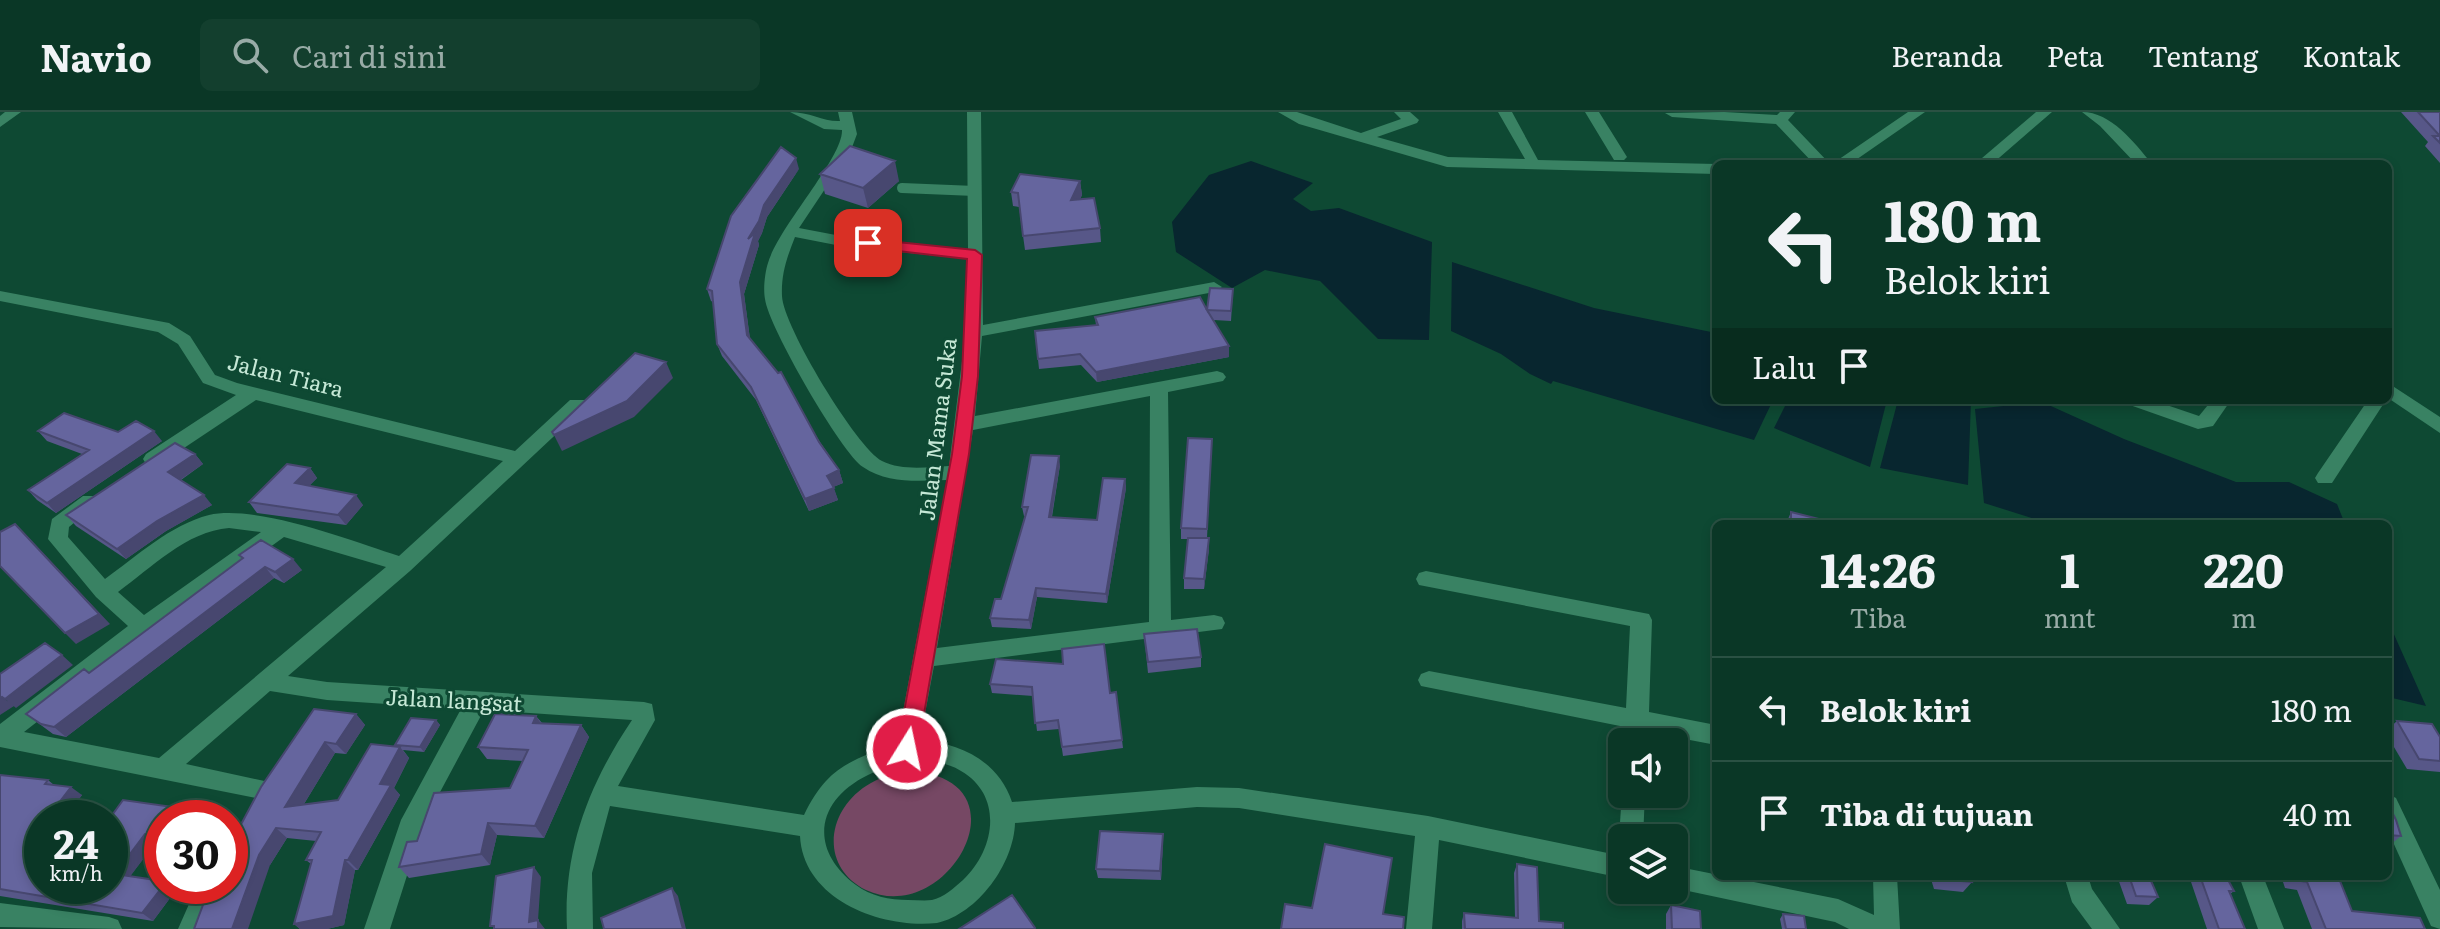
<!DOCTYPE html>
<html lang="id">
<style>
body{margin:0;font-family:Literata,serif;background:#133f2e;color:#f1f3f6;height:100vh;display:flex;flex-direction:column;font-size:30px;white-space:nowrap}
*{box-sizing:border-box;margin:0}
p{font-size:26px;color:#99aca7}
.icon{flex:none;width:44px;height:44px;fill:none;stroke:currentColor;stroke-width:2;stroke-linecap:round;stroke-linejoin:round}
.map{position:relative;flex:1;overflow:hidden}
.sheet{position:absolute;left:1712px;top:408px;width:680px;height:360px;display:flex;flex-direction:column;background:#0a3726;border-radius:12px;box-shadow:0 4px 12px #0003,0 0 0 2px #2a5143}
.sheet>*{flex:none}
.guide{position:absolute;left:1712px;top:48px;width:680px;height:244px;border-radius:12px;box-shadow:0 4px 12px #0003,0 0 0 2px #2a5143;background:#0a3726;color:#f1f3f6;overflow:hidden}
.buttons{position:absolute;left:1608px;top:616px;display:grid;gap:16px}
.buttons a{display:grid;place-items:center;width:80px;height:80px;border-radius:12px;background:#0a3726;box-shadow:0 4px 12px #0003,0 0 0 2px #2a5143;font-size:40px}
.speed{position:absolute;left:24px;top:688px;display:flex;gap:16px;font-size:40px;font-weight:700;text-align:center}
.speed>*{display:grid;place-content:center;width:104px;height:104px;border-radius:50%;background:#0a3726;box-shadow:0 4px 12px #0003,0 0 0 2px #2a5143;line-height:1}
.speed small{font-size:20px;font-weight:400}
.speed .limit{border:12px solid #d22;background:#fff;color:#111}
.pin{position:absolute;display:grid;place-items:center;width:68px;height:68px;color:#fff;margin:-34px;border-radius:16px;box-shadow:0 4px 12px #0006}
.me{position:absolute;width:88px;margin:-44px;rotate:10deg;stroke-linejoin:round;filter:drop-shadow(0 0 6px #0008)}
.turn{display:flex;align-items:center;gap:28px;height:168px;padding:0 40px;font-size:36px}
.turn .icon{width:104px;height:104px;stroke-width:2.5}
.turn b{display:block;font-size:56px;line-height:68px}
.then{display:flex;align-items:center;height:76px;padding:0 40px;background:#0003;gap:16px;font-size:30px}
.eta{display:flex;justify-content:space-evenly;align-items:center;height:136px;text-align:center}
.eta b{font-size:48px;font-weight:700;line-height:56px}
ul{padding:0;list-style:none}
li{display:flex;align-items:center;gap:24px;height:104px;padding:0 40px;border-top:2px solid #2a5143}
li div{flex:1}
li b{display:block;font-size:30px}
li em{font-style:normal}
header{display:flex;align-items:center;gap:48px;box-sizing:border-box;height:112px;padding:0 40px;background:#0a3726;border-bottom:2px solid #2a5143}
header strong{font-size:38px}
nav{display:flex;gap:44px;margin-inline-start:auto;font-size:28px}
.search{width:560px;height:72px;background:#133f2e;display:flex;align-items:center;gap:20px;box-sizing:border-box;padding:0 28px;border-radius:12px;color:#99aca7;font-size:30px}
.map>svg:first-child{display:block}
.green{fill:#764864}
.water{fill:#08262f}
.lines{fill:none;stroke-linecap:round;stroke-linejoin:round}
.lane{stroke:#398263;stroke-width:10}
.street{fill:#398263;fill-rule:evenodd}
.wall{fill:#575788}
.shaded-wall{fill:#47476f}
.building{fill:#65659e;stroke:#47476f;stroke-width:2}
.route{fill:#e11d48;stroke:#92132f;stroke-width:2}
.labels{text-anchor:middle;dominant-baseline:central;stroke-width:6;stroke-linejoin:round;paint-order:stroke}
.street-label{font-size:22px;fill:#c5e8d6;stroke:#0e4933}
</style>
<header>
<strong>Navio</strong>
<div class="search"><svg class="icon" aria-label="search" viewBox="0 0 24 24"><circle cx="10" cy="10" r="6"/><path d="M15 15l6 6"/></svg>Cari di sini</div>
<nav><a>Beranda</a><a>Peta</a><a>Tentang</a><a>Kontak</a></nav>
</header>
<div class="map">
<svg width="2440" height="817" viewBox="0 0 2440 817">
<rect width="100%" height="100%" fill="#0e4933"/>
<path class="green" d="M906 659C1033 663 949 817 866 778 820 755 826 700 866 674 878 666 891 662 906 659Z"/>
<path class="water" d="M1251 49 1313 71 1293 87 1311 99 1339 96 1432 130 1429 228 1378 227 1320 169 1265 158 1232 176 1176 140 1172 110 1209 63Z
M1452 150 1594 196 1716 221V288H1773L1754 328 1553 269 1551 272 1530 262 1501 242 1451 219Z
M1788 288H1887L1870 355 1774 316Z
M1898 288H1971L1968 373 1880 356Z
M2042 290 2124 327 2236 370H2289L2337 392 2345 412H2051L1984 391 1975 297Z
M2388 509 2426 594 2388 585Z"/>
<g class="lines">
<path class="lane" d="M902 76 975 79"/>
<path class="street" d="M5 0H21L0 15V4Z
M790 0C810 0 824 10 840 9L838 0H852L857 22 851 38 799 116 841 124 968 137 967 0H981L983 213 1214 170 1222 175 1214 180 982 224 975 304 1217 259 1223 261 1226 265 1223 269 1168 280 1171 508 1214 503 1222 505 1225 511 1222 517 934 554 920 628C961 631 999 650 1012 690L1197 675 1239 676 1428 704 1622 744V766L1439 728 1432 817H1406L1415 724 1239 696 1197 695 1015 711C1014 751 978 802 937 811 880 817 803 787 800 724L610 694 592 761 593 817H567C563 738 589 672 632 608L484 598 424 710 390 817H364L401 708 461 597 327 588 270 579 186 652 269 670 273 677 269 684 261 687 0 635V612L128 514 96 485 48 427 52 407 83 384H97L100 389 69 415 68 425 105 467C137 444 170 413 209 403 256 392 353 429 399 444L503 349 256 288 160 352H146L143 347 146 342 236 283 203 271 178 232 158 220 0 189V179L169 211 190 224 215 263 237 271 515 339 570 288H584L586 292 584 296 410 459 288 564 327 570 644 590 652 592 655 608 618 674 804 703C827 655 850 649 897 631L947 368C918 369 888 372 863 355 842 342 768 214 765 187 763 177 765 160 768 151 779 114 843 46 842 18L824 17ZM795 125 841 134 967 147 964 233 949 354C928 355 902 359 882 349 857 336 783 214 782 184 781 162 787 145 795 125ZM1150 284 1149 510 937 536 973 318ZM229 416 261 420 144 503 118 480C151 456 187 419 229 416ZM284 425 386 455 159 646 24 620 151 521ZM908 647C926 648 945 649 961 659 1004 684 995 738 963 768 955 775 943 786 932 788 925 789 916 788 908 788 890 788 870 784 856 773 809 738 815 689 868 663 880 657 895 652 908 647Z
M1278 0H1297L1361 21 1401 7 1394 0H1410L1419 8 1417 11 1377 25 1448 45 1525 47 1498 0H1512L1538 48 1716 52V62L1447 55 1299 12Z
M1585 0H1599L1627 45 1624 48H1614Z
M1724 0 1777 3 1780 0H1795L1788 8 1830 52H1814L1776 12 1672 5 1665 1Z
M1908 0H1925L1850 52H1832Z
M2036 0H2052L1992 52H1975Z
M2082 0C2111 0 2134 30 2152 52H2136L2100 14Z
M2388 271 2440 305V321L2388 286Z
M2124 288H2152L2199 304 2212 288H2231L2213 314 2198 317 2127 292Z
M2368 288H2386L2332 371H2318L2315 366 2318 361Z
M1426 459 1649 502 1652 508 1649 600 1716 613V633L1648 620 1647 630H1625V615L1421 574 1418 568 1421 562 1429 559 1626 596 1630 514 1419 473 1416 467 1419 461Z
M1622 680 1645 682 1643 726H1622V733L1619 726Z
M2388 682 2396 686 2440 778V817L2431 814 2388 719Z
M1674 754 1838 787 1874 803 1873 764H1897L1900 817H1849L1835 810 1674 776Z
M2064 764H2088L2092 777 2120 817H2092L2072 790Z
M2239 764H2263L2284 817H2258Z
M197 774H222L204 817H178Z
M0 791 109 805 118 808 122 817 0 815Z"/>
</g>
<path class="wall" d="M2401 0H2440V51L2425 34 2428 30Z
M799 57 767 105 762 121 758 129 759 133 744 182 750 227 839 358 843 371 833 375 838 388 809 399 756 288 722 244 717 232 713 190 711 189 707 177Z
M820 62 899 69 868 96 825 82Z
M1080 69 1082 83 1080 87 1100 116 1101 130 1025 138 1019 95 1013 94 1011 80Z
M1233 177 1231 209 1214 208 1229 245 1097 270 1081 253 1039 257 1035 219 1096 213 1095 205 1207 198Z
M38 319 118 320 162 329 56 401 37 388 28 378 82 342 47 329Z
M1212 327 1207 426 1209 437 1204 477H1184V466L1188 427H1181V416Z
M195 342 203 352 181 368 212 393 166 419 126 447 76 414 66 403Z
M1060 353 1052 405 1097 408 1125 367 1126 376 1107 491 1037 485 1031 517 992 515 990 506 1001 487 1025 404H1024L1022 395Z
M310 356 317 366 309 374 363 393 346 413 257 401 249 390Z
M1791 400 1819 412H1786Z
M239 443 302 458 284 471 274 466 66 625 53 622 26 602 89 561 242 447Z
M1144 522 1201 545V555L1148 561Z
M990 572 1110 581 1116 580 1123 636 1063 644 1059 617 1037 619 1033 584 992 581Z
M356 602 365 613 346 642 335 641 304 692 338 688 397 635 395 633 436 608 440 613 424 640 403 638 409 646 394 676 400 683 358 758H355L344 813 327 817H300L294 812 311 752 306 748 316 729 287 726 270 753 261 675Z
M536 604 542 611 581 613 589 625 544 726 497 723 490 753 409 766 399 755 417 729 510 676 523 649 487 647 478 635Z
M2397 609 2440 625V660L2407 657 2388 625V617Z
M0 663 48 668 54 673 82 683 73 695 81 696 92 705 91 706H42V774H110L115 725 110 723V706H162V731L156 730 130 764 176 778 153 809 0 784Z
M2388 692 2401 724 2391 732H2388Z
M1163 731 1161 768 1098 766 1096 757Z
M1517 752 1539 809 1563 817H1462V809L1464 801 1515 806 1514 761Z
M1930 764H1970L1972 770 1963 780 1934 777Z
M2117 764H2149L2158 785 2149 793 2127 792Z
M2189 764H2226L2234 779 2230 782 2245 817H2207Z
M2281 764H2338L2352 799 2425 817H2312L2297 778 2285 776Z
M1671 793 1701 817H1666V802Z
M1783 802 1806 817H1782L1780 807Z"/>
<path class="shaded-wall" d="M796 46 799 57 767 105 762 121 758 129 759 133 744 182 751 235 747 223 740 170 748 127 764 93Z
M895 49 899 69 868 96 863 76Z
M1080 69 1082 83 1073 102 1071 88Z
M1229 234V245L1097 270 1096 260Z
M666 250 673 266 634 305 562 339 554 323Z
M154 319 162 329 56 401 47 391Z
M195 342 203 352 177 370 168 360Z
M1059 344 1060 353 1050 414 1049 405Z
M310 356 317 366 302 381 295 371Z
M839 358 843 371 831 376 827 364Z
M1125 367 1126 376 1107 491 1106 482Z
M834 376 838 388 809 399 805 387Z
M204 383 212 393 166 419 126 447 117 437 157 409Z
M356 383 363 393 346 413 338 403Z
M26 423 110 512 76 532 65 521Z
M1209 426V437L1204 477V467Z
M293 447 302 458 284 471 275 460Z
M265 455 274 466 66 625 54 615Z
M1036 476 1037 485 1031 517 1029 508Z
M62 543 73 553 16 596 5 587Z
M2 585 14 594 0 603V586Z
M356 602 365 613 346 642 336 632Z
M536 604 544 616 533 611Z
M436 608 440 613 424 640 420 635Z
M581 613 589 625 544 726 535 714Z
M325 630 335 641 296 705 285 695Z
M400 635 409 646 394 676 400 683 358 758 348 748 380 672Z
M71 675 82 683 69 700 58 692Z
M81 696 92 705 91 706H72Z
M194 698 203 706H188Z
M488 711 497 723 490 753 481 742Z
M276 716 287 726 270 753 248 817H232L259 743Z
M145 722 156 730 126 770 115 762Z
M1163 722V731L1161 768 1160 759Z
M345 748 355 758 344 813 327 817H300L294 812Z
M534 755 541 765 538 808 545 817H538L529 810Z
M163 774H171L176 778 153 809 142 801Z
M672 776 678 784 686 817H683Z"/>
<path class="building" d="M2418 0H2440V31L2433 24H2440Z
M850 34 895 49 863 76 820 62Z
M781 35 796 46 764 93 759 109 748 127 755 121 740 170 747 223 778 261 781 260 819 330 839 358 827 364 834 376 805 387 751 275 717 232 712 179 707 177 731 104Z
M1020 62 1080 69 1071 88 1094 86 1100 116 1023 124 1018 81 1011 80Z
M1210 176 1233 177 1231 199 1207 198 1229 234 1096 260 1080 242 1038 247 1035 219 1098 213 1095 205 1200 185 1207 198Z
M635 241 666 250 627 289 554 323 552 320Z
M64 301 118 320 136 309 154 319 47 391 28 378 89 338 38 319Z
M1188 326 1212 327 1207 417 1181 416Z
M175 331 195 342 168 360 204 383 157 409 117 437 66 403Z
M1031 343 1059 344 1049 405 1097 408 1103 366 1125 367 1106 482 1036 476 1029 508 990 506 995 487H1001L1028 395H1022Z
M287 352 310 356 295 371 356 383 338 403 249 390Z
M1791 400 1819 407V412H1791Z
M15 412 99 502 65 521 0 454V420Z
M1188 426H1209L1204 467 1184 466Z
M261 428 293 447 275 460 265 455 54 615 41 612 26 602 84 557 89 561 132 529 243 446 239 443Z
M1197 517 1201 545 1148 550 1144 522Z
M45 531 62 543 5 587 2 585 0 586V562Z
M1104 532 1110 581 1116 580 1122 628 1062 635 1058 608 1035 611 1032 575 990 572 996 547 1063 552 1062 537Z
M314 597 356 602 336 632 325 630 285 695 338 688 371 632 400 635 380 672 391 673 348 748H345L333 804 294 812 312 748H306L321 720 276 716 259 743 232 817H194L210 774H230V733L261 675Z
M495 602 536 604 533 611 581 613 535 714 488 711 481 742 399 755 407 730 417 729 434 681 510 676 528 638 478 635Z
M411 606 436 608 420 635 395 633Z
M2397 609 2432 612 2440 625V649L2419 647Z
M0 663 48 668 45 672 71 675 58 692 81 696 72 706H42V741L37 747H42V774H110V731L120 719 110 717V706L123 688 194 698 188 706H162V724L145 722 115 762 162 769 163 774 142 801 0 777Z
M2388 692 2396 708 2401 724 2388 723Z
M1100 719 1163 722 1160 759 1096 757Z
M1325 732 1392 746 1383 802 1404 805 1403 817H1281L1285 792 1312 796Z
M1517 752 1537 755 1539 809 1563 811V817H1465L1464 801 1518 806Z
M534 755 529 810 538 808V817H494V814H490L496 764Z
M1941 764H1970L1972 770 1942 767Z
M2129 764H2149L2158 785 2136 784Z
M2200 764H2226L2234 779H2229L2245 817H2219Z
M2294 764H2338L2352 799 2420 806 2425 817H2326L2307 770 2295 768Z
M672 776 683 817H604L601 806Z
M1012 783 1035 816 1034 817H959Z
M1671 793 1700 799 1701 817H1672Z
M1783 802 1804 804 1806 817H1786Z"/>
<path class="route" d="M868 127 975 138 982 143 978 264 969 342 918 637 915 643 907 646 900 643 897 637 952 342 962 264 967 147 863 135 860 131Z"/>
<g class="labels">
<g class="street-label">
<text transform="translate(286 262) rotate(14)">Jalan Tiara</text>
<text transform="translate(936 317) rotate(-83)">Jalan Mama Suka</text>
<text transform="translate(454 587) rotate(3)">Jalan langsat</text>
</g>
</g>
</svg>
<div class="buttons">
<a><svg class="icon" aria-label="sound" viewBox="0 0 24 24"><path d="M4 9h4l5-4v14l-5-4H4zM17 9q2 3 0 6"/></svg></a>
<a><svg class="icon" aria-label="layers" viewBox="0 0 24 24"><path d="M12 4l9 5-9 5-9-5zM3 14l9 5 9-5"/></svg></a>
</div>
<div class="speed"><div>24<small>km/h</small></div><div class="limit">30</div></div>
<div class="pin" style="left:868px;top:131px;background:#d93025"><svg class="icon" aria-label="arrive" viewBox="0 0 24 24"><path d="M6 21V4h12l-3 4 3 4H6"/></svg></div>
<svg class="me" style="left:907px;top:637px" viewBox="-20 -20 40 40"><circle r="17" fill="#e11d48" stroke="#fff" stroke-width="3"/><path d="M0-11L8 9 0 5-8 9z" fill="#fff"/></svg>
<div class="guide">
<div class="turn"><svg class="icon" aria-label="left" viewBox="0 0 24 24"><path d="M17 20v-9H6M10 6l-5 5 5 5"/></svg><div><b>180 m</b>Belok kiri</div></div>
<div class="then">Lalu<svg class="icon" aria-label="arrive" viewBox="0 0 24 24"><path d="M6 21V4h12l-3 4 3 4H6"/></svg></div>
</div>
<section class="sheet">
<div class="eta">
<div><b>14:26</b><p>Tiba</p></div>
<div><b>1</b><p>mnt</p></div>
<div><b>220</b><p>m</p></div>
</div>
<ul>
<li><svg class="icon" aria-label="left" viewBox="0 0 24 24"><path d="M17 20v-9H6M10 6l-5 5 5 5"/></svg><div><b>Belok kiri</b></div><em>180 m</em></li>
<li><svg class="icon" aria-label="arrive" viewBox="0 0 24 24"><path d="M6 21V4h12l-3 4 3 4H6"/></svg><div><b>Tiba di tujuan</b></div><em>40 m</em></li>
</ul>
</section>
</div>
